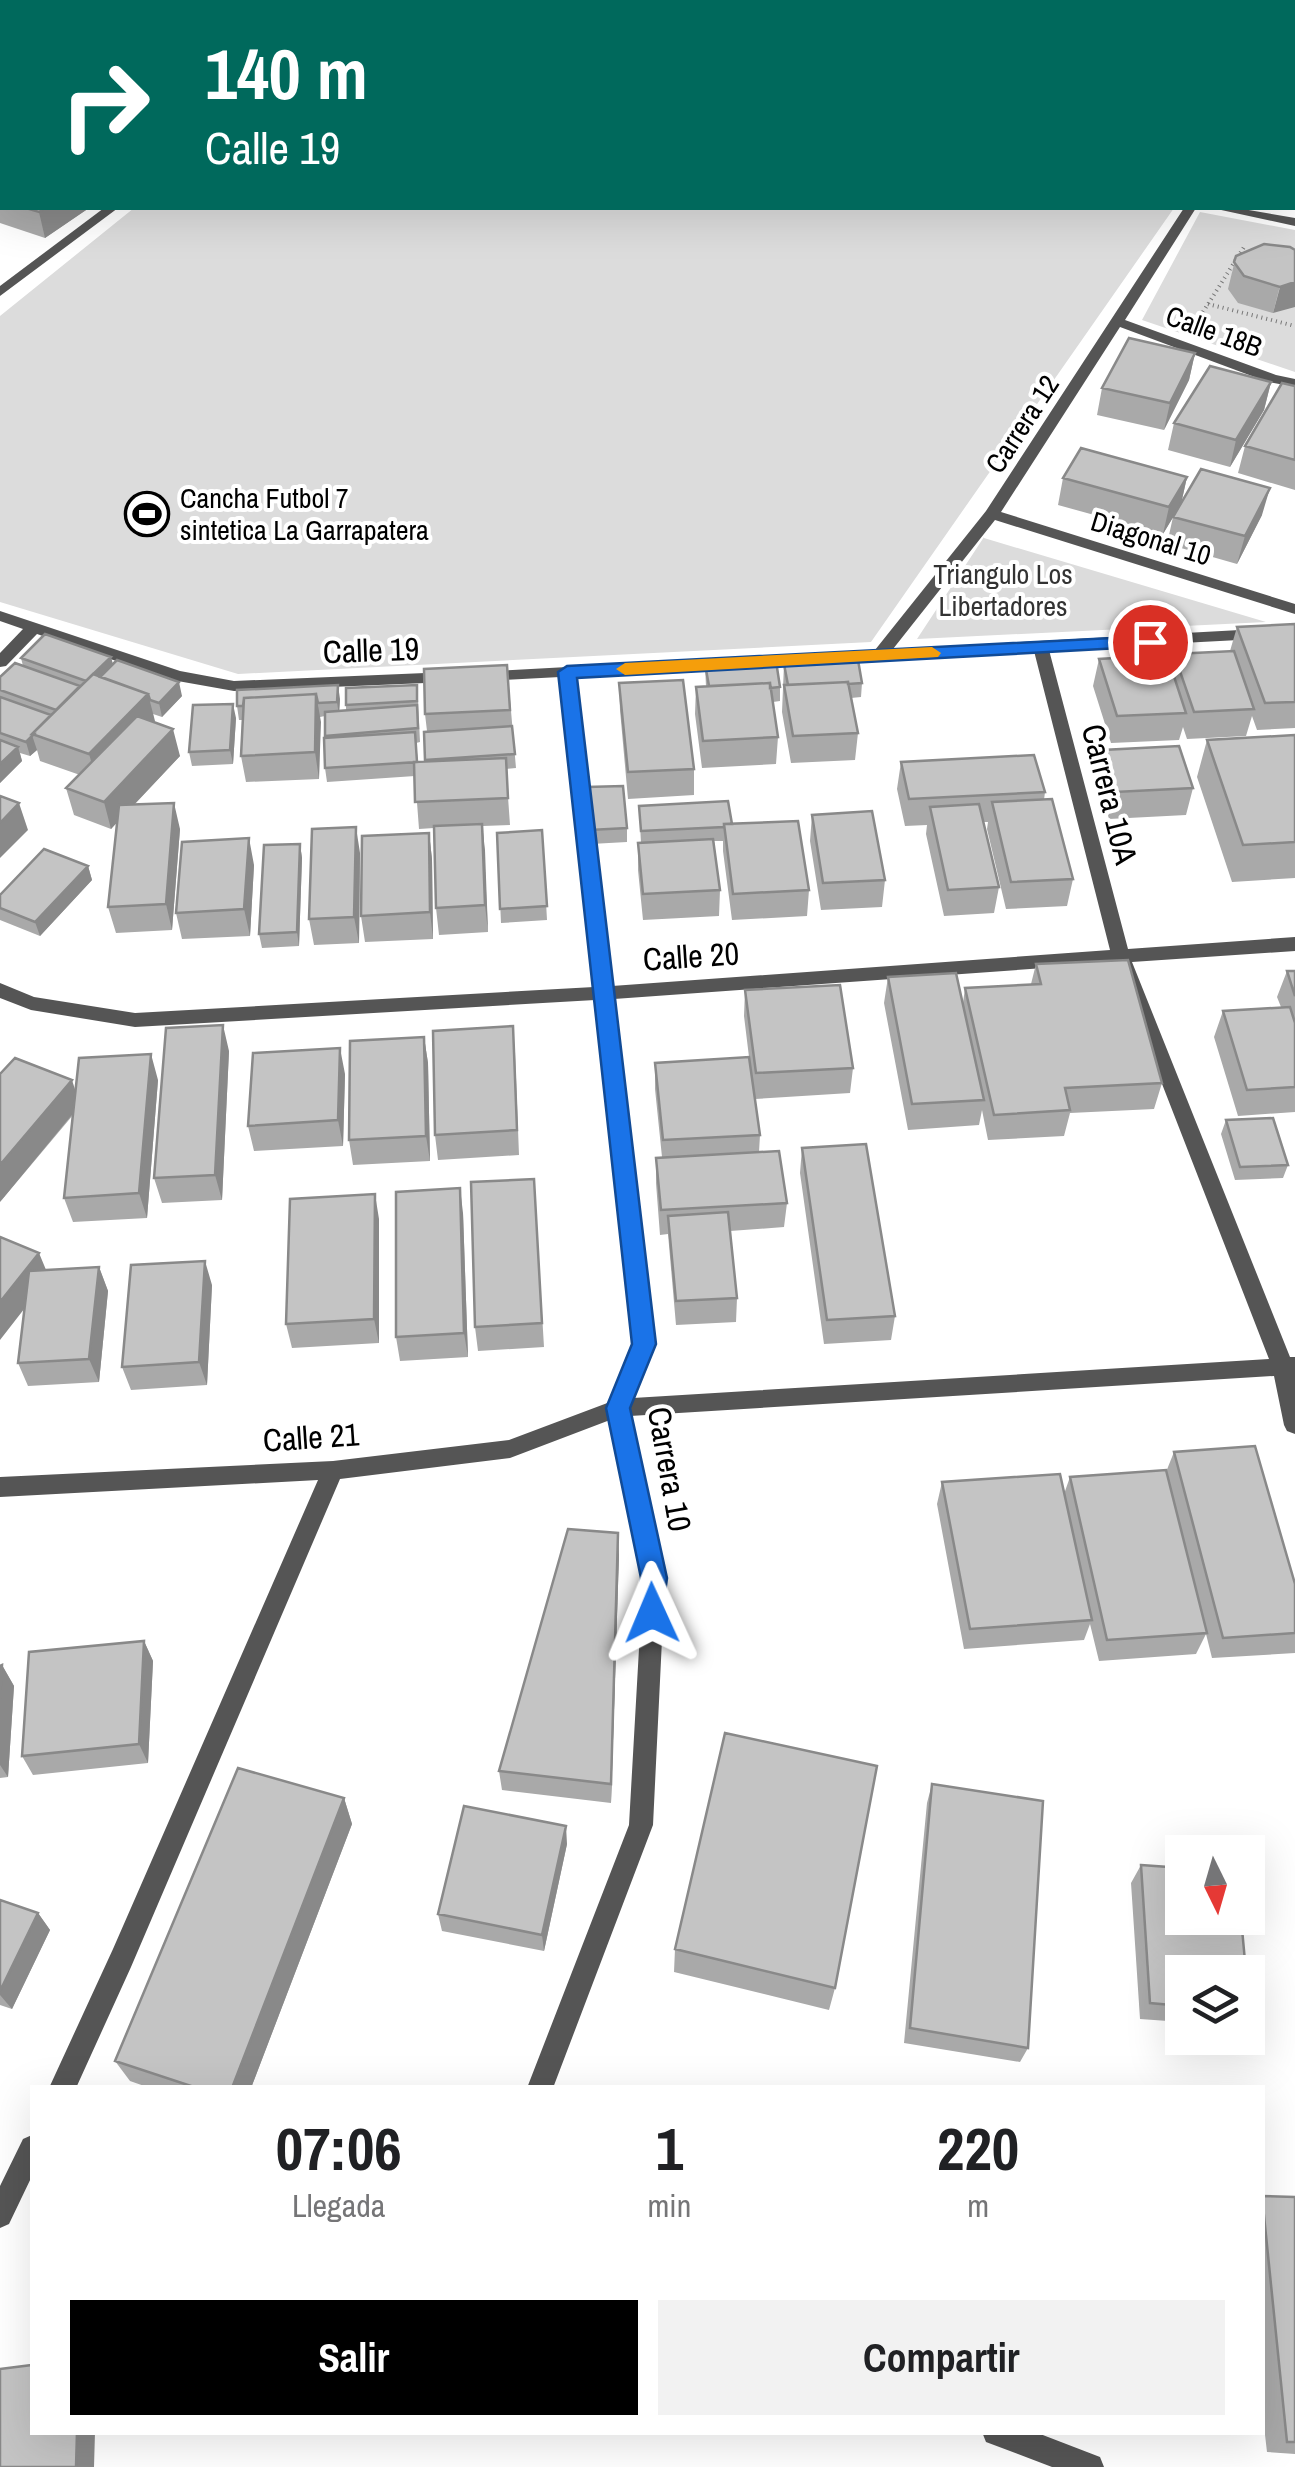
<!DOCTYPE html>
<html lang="es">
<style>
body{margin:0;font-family:"Archivo Narrow",sans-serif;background:#f2f2f2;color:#202124;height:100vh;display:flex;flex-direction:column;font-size:38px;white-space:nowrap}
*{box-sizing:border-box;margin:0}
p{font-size:32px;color:#757577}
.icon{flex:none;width:55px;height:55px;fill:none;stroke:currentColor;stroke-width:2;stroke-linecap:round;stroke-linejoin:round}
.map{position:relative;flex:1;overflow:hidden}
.details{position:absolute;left:30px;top:2085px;width:1235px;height:350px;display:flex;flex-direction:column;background:#fff;border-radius:0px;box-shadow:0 10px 40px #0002}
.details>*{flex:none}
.top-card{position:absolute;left:0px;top:0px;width:1295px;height:210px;box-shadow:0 10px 40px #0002;background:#00695c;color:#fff;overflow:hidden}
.needle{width:65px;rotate:175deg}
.controls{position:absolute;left:1165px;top:1835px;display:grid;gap:20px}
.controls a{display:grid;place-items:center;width:100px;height:100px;border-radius:0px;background:#fff;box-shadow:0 10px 40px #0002;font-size:50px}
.pin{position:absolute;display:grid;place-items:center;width:85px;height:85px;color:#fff;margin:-42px;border:5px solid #fff;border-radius:50%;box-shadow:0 2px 10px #0007}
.me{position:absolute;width:110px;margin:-55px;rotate:359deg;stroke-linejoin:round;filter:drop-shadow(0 0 8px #0008)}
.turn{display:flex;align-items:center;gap:35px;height:210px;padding:0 40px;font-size:45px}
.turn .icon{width:130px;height:130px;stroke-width:2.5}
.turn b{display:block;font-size:70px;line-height:85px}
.eta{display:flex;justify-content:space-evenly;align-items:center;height:170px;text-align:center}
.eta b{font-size:60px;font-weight:700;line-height:70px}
.cta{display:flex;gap:20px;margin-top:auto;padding:20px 40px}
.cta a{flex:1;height:115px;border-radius:0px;background:#000;color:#fff;font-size:40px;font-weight:700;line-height:115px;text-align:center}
.cta a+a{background:#f2f2f2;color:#202124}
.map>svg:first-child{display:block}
.green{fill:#dcdcdc}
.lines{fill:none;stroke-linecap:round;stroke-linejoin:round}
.path{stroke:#777;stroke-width:4;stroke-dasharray:1 4;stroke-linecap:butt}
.minor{fill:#555;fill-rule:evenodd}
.wall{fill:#a9a9a9}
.shaded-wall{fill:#898989}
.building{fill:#c4c4c4;stroke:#898989;stroke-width:2.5}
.route{fill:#1a73e8;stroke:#114b97;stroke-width:2.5}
.slow{fill:#f59e0b}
.labels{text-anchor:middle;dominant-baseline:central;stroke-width:8;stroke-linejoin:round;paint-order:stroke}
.far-street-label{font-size:28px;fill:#000;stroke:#fff}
.far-poi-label{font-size:28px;fill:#000;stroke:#fff;text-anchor:start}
.far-park-label{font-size:28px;fill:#333;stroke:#fff}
.street-label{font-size:32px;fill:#000;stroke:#fff}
</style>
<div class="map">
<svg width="1295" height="2467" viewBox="0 0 1295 2467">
<rect width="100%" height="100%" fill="#fff"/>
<path class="green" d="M134 208H1174L871 642 238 674 0 602V316Z
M1200 212 1295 230V372L1142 320Z
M984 537V538L1266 622 917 639Z"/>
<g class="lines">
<path class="path" d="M1208 304 1295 326
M1203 312 1244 247"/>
<path class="minor" d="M150 0H162V2H151Z
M506 0H518V2H507Z
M1295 47V58H1292V48Z
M0 123H2V131H0Z
M0 147 2 148V156L0 155Z
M104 208H118L0 296V286Z
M1184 208H1196L1125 320 1276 375 1295 379V387L1268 382 1120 327 1001 512 1295 604V614L995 520 893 649 1295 627V637L1049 650 1128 949 1295 937V951L1132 962 1290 1357H1295V1434L1287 1431 1284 1425 1274 1376 630 1416 665 1578 653 1825 553 2088H527L629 1825 643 1578 610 1420 510 1458 340 1479 131 1967 76 2088H49L113 1949 318 1480 0 1497V1477L333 1461 509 1440 610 1402 634 1344 595 1000 135 1027 31 1010 0 998V983L34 997 135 1013 594 987 560 677 483 681 477 680V672L875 650 986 511ZM1034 651 1110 950 612 986 576 676ZM1115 963 1269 1359 633 1398 654 1344 614 999Z
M1212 208H1237L1295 218V226Z
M0 611 180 671 234 681 449 672 457 677 449 682 234 691 172 680 37 634 6 666 0 667V653L23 629 0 621Z
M32 2135V2176L9 2224 0 2228V2186L23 2139Z
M982 2432H1035L1100 2457 1104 2467H1052L986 2442Z"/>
</g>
<path class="wall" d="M0 0H130V2H2V62L0 73Z
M239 0H347L346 2Z
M349 0H410V2H349Z
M533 0H587V2H533Z
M589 0H653V2H589Z
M658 0H1001V2H658Z
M1182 0H1242L1240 2H1182Z
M1243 0H1295V15L1292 19V2H1243Z
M1295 133V197L1292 196V136Z
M0 154 2 155V208H89L45 238 0 223Z
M1290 247 1273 313 1238 303 1228 289 1236 256Z
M1195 353 1189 380 1164 430 1097 415 1102 388Z
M1271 382 1264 410 1230 467 1168 450 1174 423Z
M1295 386V490L1238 473 1245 446Z
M1187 477 1181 504 1163 534 1058 505 1063 478Z
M1262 515 1237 564 1167 544 1173 517Z
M1295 624V728L1257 730 1252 716 1246 736 1187 739 1183 727 1179 740 1111 743 1093 686 1099 659 1171 667 1174 654 1230 651 1237 627Z
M21 658 113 664 182 696 162 717 153 714 154 722 180 756 134 805 180 829 172 930 116 933 108 907 117 822 111 829 74 815 66 788 80 775 40 761 37 750 30 756 20 753 22 761 0 783V677L23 666Z
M705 664 780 687V701L773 702 778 737 776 764 702 768 695 714 696 687H706Z
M784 664 862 683 861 697 851 698 858 733 855 760 791 763 782 712Z
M507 665 516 768 506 769 510 825 483 826 488 932 439 935 436 908 434 828 419 829 415 776 327 782 325 768V716L320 717 319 779 246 782 241 756 242 720H239L237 706 340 699 339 711 346 710V705L418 699 420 742 416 743 418 762H425L424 732 427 731 425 714Z
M619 683 694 769V795L628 799 620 710Z
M236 718 233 764 192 766 189 752Z
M1295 735V878L1232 882 1197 777 1207 740Z
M1103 750 1193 788 1186 815 1109 819 1097 777Z
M901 762 1045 792 1044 800 1073 879 1067 906 1006 909 987 829 988 822H983L999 887 994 913 944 916 926 834 927 825 905 826 897 789Z
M587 801 627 828V842L591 844Z
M639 806 732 824 809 890 807 916 732 920 723 851V841H714L720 890 719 916 643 920 638 870V843H641Z
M812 815 885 880 882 907 821 910 810 841Z
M542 830 547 920 501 923 497 833Z
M429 833 432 859 433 939 365 942 361 916Z
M300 844 302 858 299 946 262 948 259 934Z
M360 853 359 943 314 945 309 919Z
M254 865 250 936 182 939 176 913Z
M88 866 92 880 40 936 0 920V895Z
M1036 964 1162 1083 1154 1109 1070 1113 1064 1136 988 1140 982 1110 979 1125 908 1130 884 1003 888 977 963 1003 965 988 1031 984Z
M1287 971H1295V1112L1238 1116 1214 1037 1223 1011 1281 1007 1277 997Z
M745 990 853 1068 850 1093 755 1099 760 1135 759 1152 787 1203 784 1227 730 1231 737 1298 736 1322 676 1325 668 1234 660 1235 656 1183V1158L662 1157 655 1089V1063L749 1057 744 1016Z
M424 1037 428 1063 430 1161 353 1165 349 1140Z
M229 1051 222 1200 162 1203 154 1178Z
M515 1052 519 1155 438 1160 435 1135Z
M345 1074 343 1146 254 1151 248 1126Z
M158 1080 147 1218 73 1222 64 1198 73 1115 0 1202 75 1091Z
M1226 1120 1288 1165 1283 1178 1235 1180 1221 1134Z
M802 1148 895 1316 891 1340 824 1344 800 1173Z
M534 1179 544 1347 478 1351 475 1327Z
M463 1213 468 1357 400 1361 396 1337Z
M379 1219V1343L292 1348 286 1324Z
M99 1267 108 1291 99 1382 28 1386 18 1363 25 1308 46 1270Z
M212 1285 207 1385 131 1390 122 1367Z
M1174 1452 1295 1584V1653L1212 1658 1206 1634 1196 1654 1099 1661 1090 1624 1084 1640 964 1649 937 1504 942 1482 1064 1494 1070 1477 1166 1472Z
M619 1555 611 1803 502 1790 499 1771Z
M144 1641 153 1661 148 1763 33 1775 22 1756Z
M2 1665 14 1686 8 1777 0 1778V1666Z
M932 1784 1028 2048 1020 2062 904 2043 927 1803Z
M344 1798 352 1824 251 2088H150L130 2081 115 2061Z
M567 1844 544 1951 442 1931 438 1914Z
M1141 1865 1182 1972V2022L1140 2019 1131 1883Z
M0 1900 38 1913 50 1930 12 2009 0 2005Z
M675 1949 835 1988 829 2010 674 1972Z
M1295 2197V2454L1267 2452 1262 2409V2204Z"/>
<path class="shaded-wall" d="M0 47 2 58 0 73Z
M45 208H89L45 238 39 212Z
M1295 282V307L1273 313 1280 287Z
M1195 353 1189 380 1164 430 1170 403Z
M1271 382 1264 410 1230 467 1236 440Z
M1187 477 1181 504 1163 534 1169 507Z
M1270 488 1262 515 1237 564 1245 536Z
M111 657 115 671 86 681Z
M179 682 182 696 162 717 159 703Z
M338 685 340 699 339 716 337 702Z
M148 694 155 721 97 781 89 754Z
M316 694 321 722 319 779 315 752Z
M233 704 236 718 233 764 230 750Z
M173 729 180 756 111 829 104 802Z
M32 735 37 750 30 756 26 742Z
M18 747 22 761 0 783V764Z
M19 803 28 830 0 858V823Z
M174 803 180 829 172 930 166 904Z
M482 824 485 850 488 932 485 905Z
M356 827 360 853 359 943 354 917Z
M429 833 432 859 433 939 430 912Z
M249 838 254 865 250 936 244 909Z
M300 844 302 858 299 946 297 932Z
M88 866 92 880 40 936 35 922Z
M223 1025 229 1051 222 1200 215 1175Z
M424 1037 428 1063 430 1161 426 1136Z
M340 1048 345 1074 343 1146 338 1120Z
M151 1054 158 1080 147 1218 139 1193Z
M72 1080 80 1105 0 1202V1165Z
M460 1188 463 1213 468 1357 464 1333Z
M375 1194 379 1219V1343L374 1319Z
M39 1253 49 1277 0 1340V1302Z
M205 1261 212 1285 207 1385 199 1362Z
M99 1267 108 1291 99 1382 89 1359Z
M618 1533 619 1555 611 1803V1784Z
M144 1641 153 1661 148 1763 139 1744Z
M2 1665 14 1686 8 1777 0 1765V1699Z
M344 1798 352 1824 251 2088H232Z
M566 1826 567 1844 544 1951 542 1935Z
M38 1913 50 1930 12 2009 0 1995V1991Z
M77 2432H95L94 2467H76Z"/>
<path class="building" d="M0 0H8L7 2H2V22L0 31Z
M13 0H65V2H13Z
M73 0H121L120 2H73Z
M176 0H233V2H176Z
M239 0H290V2H239Z
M418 0H477V2H418Z
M666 0H719L720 2H666Z
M839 0H904L902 2H837Z
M913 0H990L988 2H911Z
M1022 0H1107L1117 2H1020Z
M1292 144H1295V169L1292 168Z
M0 154 2 155V176L0 177Z
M2 184V200L0 199V186Z
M26 208H45L39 212Z
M1264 244 1290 247 1295 250V282L1280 287 1244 276 1234 262 1236 256Z
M1129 338 1195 353 1170 403 1102 388Z
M1210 366 1271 382 1236 440 1174 423Z
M1282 383 1295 386V460L1245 446Z
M1081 448 1187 477 1169 507 1063 478Z
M1201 469 1270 488 1245 536 1173 517Z
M1295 624V702L1265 703 1237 627Z
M45 634 111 657 86 681 21 658Z
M1234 651 1254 709 1194 712 1174 654Z
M1167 655 1186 713 1117 716 1099 659Z
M117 660 179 682 159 703 150 700 148 694 100 677Z
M858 660 862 683 848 684V682L788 685 784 664Z
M776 661 780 687 770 688V683L709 686 705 664Z
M15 663 80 686 56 710 0 690V677Z
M507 665 510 710 425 714 424 669Z
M93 674 148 694 89 754 32 734Z
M683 680 694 769 628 772 619 683Z
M848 682 858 733 793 736 784 685Z
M770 683 778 737 703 741 696 687Z
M338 685 337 702 318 703 316 694 244 698 243 706H237V690Z
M417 685V701L346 705V688Z
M316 694 315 752 241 756 244 698Z
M0 697 51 715 32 734H34L26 742 0 733Z
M233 704 230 750 189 752 193 705Z
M417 705 418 728 325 736V712Z
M137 716 173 729 104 802 66 788Z
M512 726 515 754 425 760 424 732Z
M415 732 417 762 325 768 324 738Z
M1295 735V842L1243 845 1207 740Z
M0 740 18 747 0 764Z
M1179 746 1193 788 1115 792 1103 750Z
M1034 755 1045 792 909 799 901 762Z
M506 758 508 798 415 802 414 762Z
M623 786 627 828 590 830 587 787Z
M0 796 19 803 0 823Z
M1052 799 1073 879 1011 882 992 802Z
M728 801 732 824H724V827L641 831 639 806Z
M174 803 166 904 108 907 119 805Z
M979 804 999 887 948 890 930 807Z
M872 811 885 880 823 883 812 815Z
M798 821 809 890 733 894 724 824Z
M482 824 485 905 436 908 434 826Z
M356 827 354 917 309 919 312 829Z
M542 830 547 906 500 909 497 833Z
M429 833 430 912 361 916 362 836Z
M249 838 244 909 176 913 182 842Z
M713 839 720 890 643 894 638 843Z
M300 844 297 932 259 934 264 845Z
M44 849 88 866 35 922 0 908V895Z
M1128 960 1162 1083 1065 1088 1070 1110 994 1115 965 988 1041 984 1036 964Z
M1287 971H1295V996Z
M956 973 984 1100 912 1104 888 977Z
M840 985 853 1068 756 1073 745 990Z
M1290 1007 1295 1023V1087L1247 1090 1223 1011Z
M223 1025 215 1175 154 1178 166 1028Z
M513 1026 517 1130 435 1135 433 1031Z
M424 1037 426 1136 349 1140 350 1041Z
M340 1048 338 1120 248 1126 253 1053Z
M151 1054 139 1193 64 1198 79 1058Z
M749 1057 760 1135 663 1140 655 1063Z
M15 1058 72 1080 0 1165V1074Z
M1273 1118 1288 1165 1240 1167 1226 1120Z
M866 1144 895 1316 827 1320 802 1148Z
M779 1151 787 1203 661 1210 656 1158Z
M534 1179 542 1323 475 1327 471 1182Z
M460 1188 464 1333 396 1337V1192Z
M375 1194 374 1319 286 1324 290 1199Z
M728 1212 737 1298 676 1301 668 1216Z
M0 1237 39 1253 0 1302Z
M205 1261 199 1362 122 1367 131 1265Z
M99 1267 89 1359 18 1363 29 1271Z
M1255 1446 1295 1584V1633L1223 1638 1174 1452Z
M1166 1470 1207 1633 1107 1640 1070 1477Z
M1060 1474 1092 1620 970 1629 942 1482Z
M568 1529 618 1533 611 1784 499 1771Z
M144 1641 139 1744 22 1756 29 1652Z
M2 1665 0 1699V1666Z
M725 1733 877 1766 835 1988 675 1949Z
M238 1768 344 1798 232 2088H197L115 2061Z
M932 1784 1043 1801 1028 2048 910 2028Z
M464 1806 566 1826 542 1935 438 1914Z
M1141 1865 1182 1868V1918H1241L1246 1972H1182V2006L1150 2003Z
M0 1900 38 1913 0 1991Z
M1262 2196 1295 2197V2442H1287Z
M32 2365V2432H77L76 2467H0V2369Z"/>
<path class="route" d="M1150 636 1159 642 1156 646 577 678 656 1344 630 1408 667 1578 661 1621 652 1625 643 1621 639 1613 641 1578 606 1408 632 1344 558 672 567 666Z"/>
<path class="slow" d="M932 647 941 653 938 657 625 675 616 669 625 663Z"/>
<defs>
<symbol id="stadium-ring" viewBox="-11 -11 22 22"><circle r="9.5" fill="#fff" stroke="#000" stroke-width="1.5"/><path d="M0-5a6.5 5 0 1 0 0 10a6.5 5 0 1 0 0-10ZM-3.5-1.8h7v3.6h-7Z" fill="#000"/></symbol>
</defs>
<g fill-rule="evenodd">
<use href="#stadium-ring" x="122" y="489" width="50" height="50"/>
</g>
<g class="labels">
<g class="far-street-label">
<text transform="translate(1214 331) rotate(20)">Calle 18B</text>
<text transform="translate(1022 424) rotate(-57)">Carrera 12</text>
<text transform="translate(1151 538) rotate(17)">Diagonal 10</text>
</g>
<g class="far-poi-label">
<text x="180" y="498">Cancha Futbol 7<tspan x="180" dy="32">sintetica La Garrapatera</tspan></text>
</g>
<g class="far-park-label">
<text x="1003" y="574">Triangulo Los<tspan x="1003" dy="32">Libertadores</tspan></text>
</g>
<g class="street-label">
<text transform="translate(371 650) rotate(-2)">Calle 19</text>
<text transform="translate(1110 794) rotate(76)">Carrera 10A</text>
<text transform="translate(691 956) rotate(-4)">Calle 20</text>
<text transform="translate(311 1437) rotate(-4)">Calle 21</text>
<text transform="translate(670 1469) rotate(80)">Carrera 10</text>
</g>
</g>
</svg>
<div class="controls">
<a><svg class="needle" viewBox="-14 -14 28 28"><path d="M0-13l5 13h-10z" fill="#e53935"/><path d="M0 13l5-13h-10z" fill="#757577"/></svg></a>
<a><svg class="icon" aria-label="layers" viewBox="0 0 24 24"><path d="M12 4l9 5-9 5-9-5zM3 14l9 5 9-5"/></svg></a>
</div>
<div class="pin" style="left:1150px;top:642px;background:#d93025"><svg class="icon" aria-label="arrive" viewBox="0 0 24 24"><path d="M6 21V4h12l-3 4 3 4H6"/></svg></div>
<svg class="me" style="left:652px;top:1613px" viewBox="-20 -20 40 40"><path d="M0-17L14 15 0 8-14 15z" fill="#1a73e8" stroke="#fff" stroke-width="4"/></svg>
<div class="top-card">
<div class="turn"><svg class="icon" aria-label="right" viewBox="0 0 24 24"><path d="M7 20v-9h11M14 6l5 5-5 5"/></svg><div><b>140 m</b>Calle 19</div></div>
</div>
<section class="details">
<div class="eta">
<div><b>07:06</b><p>Llegada</p></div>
<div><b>1</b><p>min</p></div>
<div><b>220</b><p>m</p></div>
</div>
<div class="cta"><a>Salir</a><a>Compartir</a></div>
</section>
</div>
